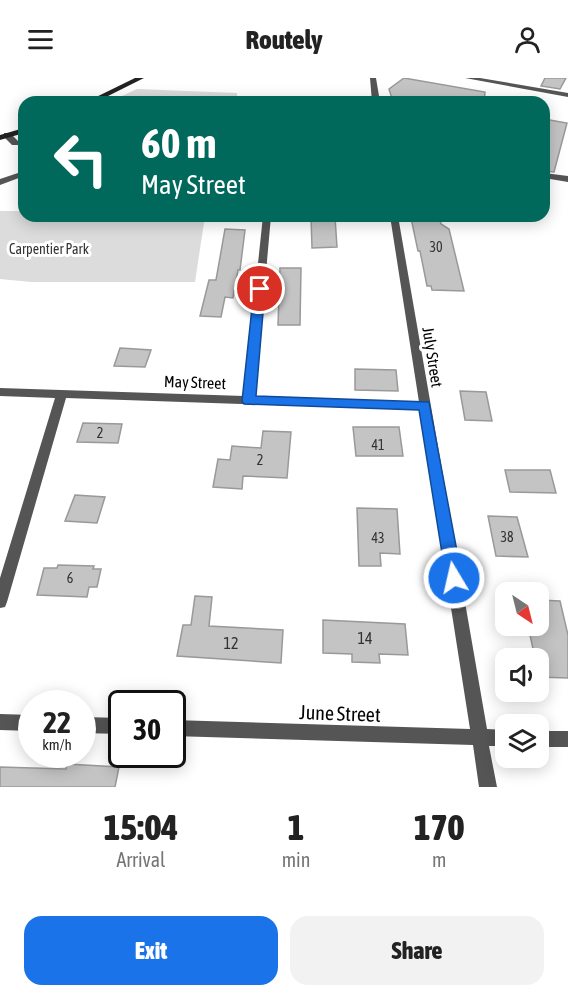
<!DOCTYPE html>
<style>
body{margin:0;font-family:"Asap Condensed",sans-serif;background:#f2f2f2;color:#222;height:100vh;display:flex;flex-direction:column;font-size:22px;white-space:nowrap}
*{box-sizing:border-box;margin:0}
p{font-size:20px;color:#767676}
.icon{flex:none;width:33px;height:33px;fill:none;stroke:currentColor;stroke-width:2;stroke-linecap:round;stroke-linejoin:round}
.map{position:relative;height:709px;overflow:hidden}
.panel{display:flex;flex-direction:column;background:#fff;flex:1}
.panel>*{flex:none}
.guide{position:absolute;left:18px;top:18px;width:532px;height:126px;border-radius:18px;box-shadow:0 3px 15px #0003;background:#00695c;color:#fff;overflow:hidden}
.needle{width:39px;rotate:145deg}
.fabs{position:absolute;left:495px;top:504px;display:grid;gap:12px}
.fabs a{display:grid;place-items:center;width:54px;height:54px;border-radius:12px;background:#fff;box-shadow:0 3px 15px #0003;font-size:30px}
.speed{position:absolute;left:18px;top:612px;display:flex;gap:12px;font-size:30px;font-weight:700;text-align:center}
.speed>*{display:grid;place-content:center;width:78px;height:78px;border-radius:50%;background:#fff;box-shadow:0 3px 15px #0003;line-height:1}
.speed small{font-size:15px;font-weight:400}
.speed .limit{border:3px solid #111;border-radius:9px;background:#fff;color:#111}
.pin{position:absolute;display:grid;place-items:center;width:51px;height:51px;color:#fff;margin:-26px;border:3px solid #fff;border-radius:50%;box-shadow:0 2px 6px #0007}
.me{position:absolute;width:66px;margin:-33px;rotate:351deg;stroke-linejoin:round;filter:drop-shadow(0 0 4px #0008)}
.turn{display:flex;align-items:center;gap:21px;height:126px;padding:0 24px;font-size:27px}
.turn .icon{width:78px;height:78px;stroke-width:2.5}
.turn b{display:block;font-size:42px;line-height:51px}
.eta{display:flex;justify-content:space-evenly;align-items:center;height:102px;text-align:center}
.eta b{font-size:36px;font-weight:800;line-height:42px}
.action{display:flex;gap:12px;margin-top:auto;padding:12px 24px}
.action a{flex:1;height:69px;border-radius:18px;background:#1a73e8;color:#fff;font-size:24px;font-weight:800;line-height:69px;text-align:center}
.action a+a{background:#f2f2f2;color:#222}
header{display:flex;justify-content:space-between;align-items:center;height:78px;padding:0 24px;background:#fff;font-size:27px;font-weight:800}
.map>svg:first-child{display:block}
.green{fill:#dcdcdc}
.building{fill:#c4c4c4;stroke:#999;stroke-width:1.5}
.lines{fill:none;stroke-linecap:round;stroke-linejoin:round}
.lane{fill:#555;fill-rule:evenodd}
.street{fill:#555;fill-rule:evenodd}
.secondary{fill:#222;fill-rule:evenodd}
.route{fill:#1a73e8;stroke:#114b97;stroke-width:1.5}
.labels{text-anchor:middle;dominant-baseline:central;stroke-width:6;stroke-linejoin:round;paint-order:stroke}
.number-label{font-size:14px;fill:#313131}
.far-park-label{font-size:14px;fill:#333;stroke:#fff}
.street-label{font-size:16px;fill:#000;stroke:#fff}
.near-number-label{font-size:16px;fill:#313131}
.near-street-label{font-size:20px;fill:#000;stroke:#fff}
</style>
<header><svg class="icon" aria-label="menu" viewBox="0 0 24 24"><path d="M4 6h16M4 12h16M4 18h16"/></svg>Routely<svg class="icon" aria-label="person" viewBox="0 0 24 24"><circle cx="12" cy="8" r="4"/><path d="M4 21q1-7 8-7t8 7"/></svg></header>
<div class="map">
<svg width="568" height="709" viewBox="0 0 568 709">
<rect width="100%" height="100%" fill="#fff"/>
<path class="green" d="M137 11 237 15V24H109Z
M0 133H24V138H205L195 204H31L0 201Z"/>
<path class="building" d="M404 0 485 14 484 24H393L389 11Z
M545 0H566L560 11 541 8Z
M544 41 567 45 554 94 544 93Z
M311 139H335L337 169 312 170Z
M411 140H439L441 146 449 151 464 213 432 212 431 208H427L420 173H418Z
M225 151 245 152 240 192H238L233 220 225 219 221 239 200 238 209 202H216Z
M280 190H301L300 247H278Z
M120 270 151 272 145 289 114 288Z
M355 291 396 292 398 313 355 312Z
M460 313 486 314 492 343 465 342Z
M83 345 122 346 118 365 77 364Z
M353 349H399L403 378H356Z
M263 353 291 354 287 400 243 398 242 411 213 409 218 381 230 382 232 368 261 370Z
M505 392H550L556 415 510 414Z
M75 417 105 419 97 445 65 443Z
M357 430 397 431 400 476 380 475 381 488H359Z
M488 438 517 439 528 479 496 478Z
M58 487 94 488 93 491H101L97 509H89L87 519 37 517 44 490H57Z
M195 518 212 519 209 548 283 552 281 585 177 578 183 547H191Z
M538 522 560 523 568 557V600L538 599V580H535L528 548H538Z
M323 542 405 546 408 577 379 576 380 585 352 584V576L323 575Z
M67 686 119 689 115 709H0V689L66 691Z"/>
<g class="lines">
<path class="lane" d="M4 55H10L18 63V67H12L4 59Z
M24 93V98L0 107V101Z"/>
<path class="street" d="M370 0H376L380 24H372Z
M465 0H480L568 15V19Z
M544 95 568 98V104L544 100Z
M263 138H271L255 318 419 324 390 138H398L487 651 506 652V668H489L497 709H479L473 667 172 658V642L470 651 420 332 66 320 7 524 5 529 0 530V500L55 320 0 318V310L244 318Z
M0 636 32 637V653L0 652Z
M82 639 122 640V656L82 655Z
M538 653H568V669H538Z"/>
<path class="secondary" d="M135 0H144L96 24H86Z
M24 50V55L0 62V57Z"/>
</g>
<path class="route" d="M260 208 265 211 256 318 429 324 462 500 460 505 454 507 448 505 446 500 419 332 244 326 242 323 254 211Z"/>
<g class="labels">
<g class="number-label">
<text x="436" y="169">30</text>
<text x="100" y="355">2</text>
<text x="378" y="367">41</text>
<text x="260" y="382">2</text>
<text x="507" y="459">38</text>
<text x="378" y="460">43</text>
<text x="70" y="500">6</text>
</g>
<g class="far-park-label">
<text x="49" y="171">Carpentier Park</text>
</g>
<g class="street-label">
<text transform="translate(433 279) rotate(81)">July Street</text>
<text transform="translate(195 304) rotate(2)">May Street</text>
</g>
<g class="near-number-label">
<text x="365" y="560">14</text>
<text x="231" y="565">12</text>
</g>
<g class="near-street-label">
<text transform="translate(340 635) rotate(2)">June Street</text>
</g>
</g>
</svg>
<div class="fabs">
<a><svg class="needle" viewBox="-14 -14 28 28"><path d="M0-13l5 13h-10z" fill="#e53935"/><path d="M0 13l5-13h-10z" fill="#767676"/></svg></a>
<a><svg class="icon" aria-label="sound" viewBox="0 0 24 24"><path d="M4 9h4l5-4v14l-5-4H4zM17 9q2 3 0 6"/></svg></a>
<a><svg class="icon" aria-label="layers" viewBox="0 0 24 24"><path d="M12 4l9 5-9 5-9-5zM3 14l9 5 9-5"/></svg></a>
</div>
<div class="speed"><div>22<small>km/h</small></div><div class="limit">30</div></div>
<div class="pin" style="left:260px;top:211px;background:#d93025"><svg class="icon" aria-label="arrive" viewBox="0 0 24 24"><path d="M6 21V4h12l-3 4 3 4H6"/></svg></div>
<svg class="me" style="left:454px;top:500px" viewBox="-20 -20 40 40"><circle r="17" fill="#1a73e8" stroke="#fff" stroke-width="3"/><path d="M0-11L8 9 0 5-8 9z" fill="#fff"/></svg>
<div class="guide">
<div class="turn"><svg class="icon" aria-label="left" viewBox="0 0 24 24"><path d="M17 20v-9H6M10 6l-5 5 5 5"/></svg><div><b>60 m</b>May Street</div></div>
</div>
</div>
<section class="panel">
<div class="eta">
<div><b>15:04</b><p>Arrival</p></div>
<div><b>1</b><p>min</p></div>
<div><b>170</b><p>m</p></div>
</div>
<div class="action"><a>Exit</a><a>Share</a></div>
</section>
